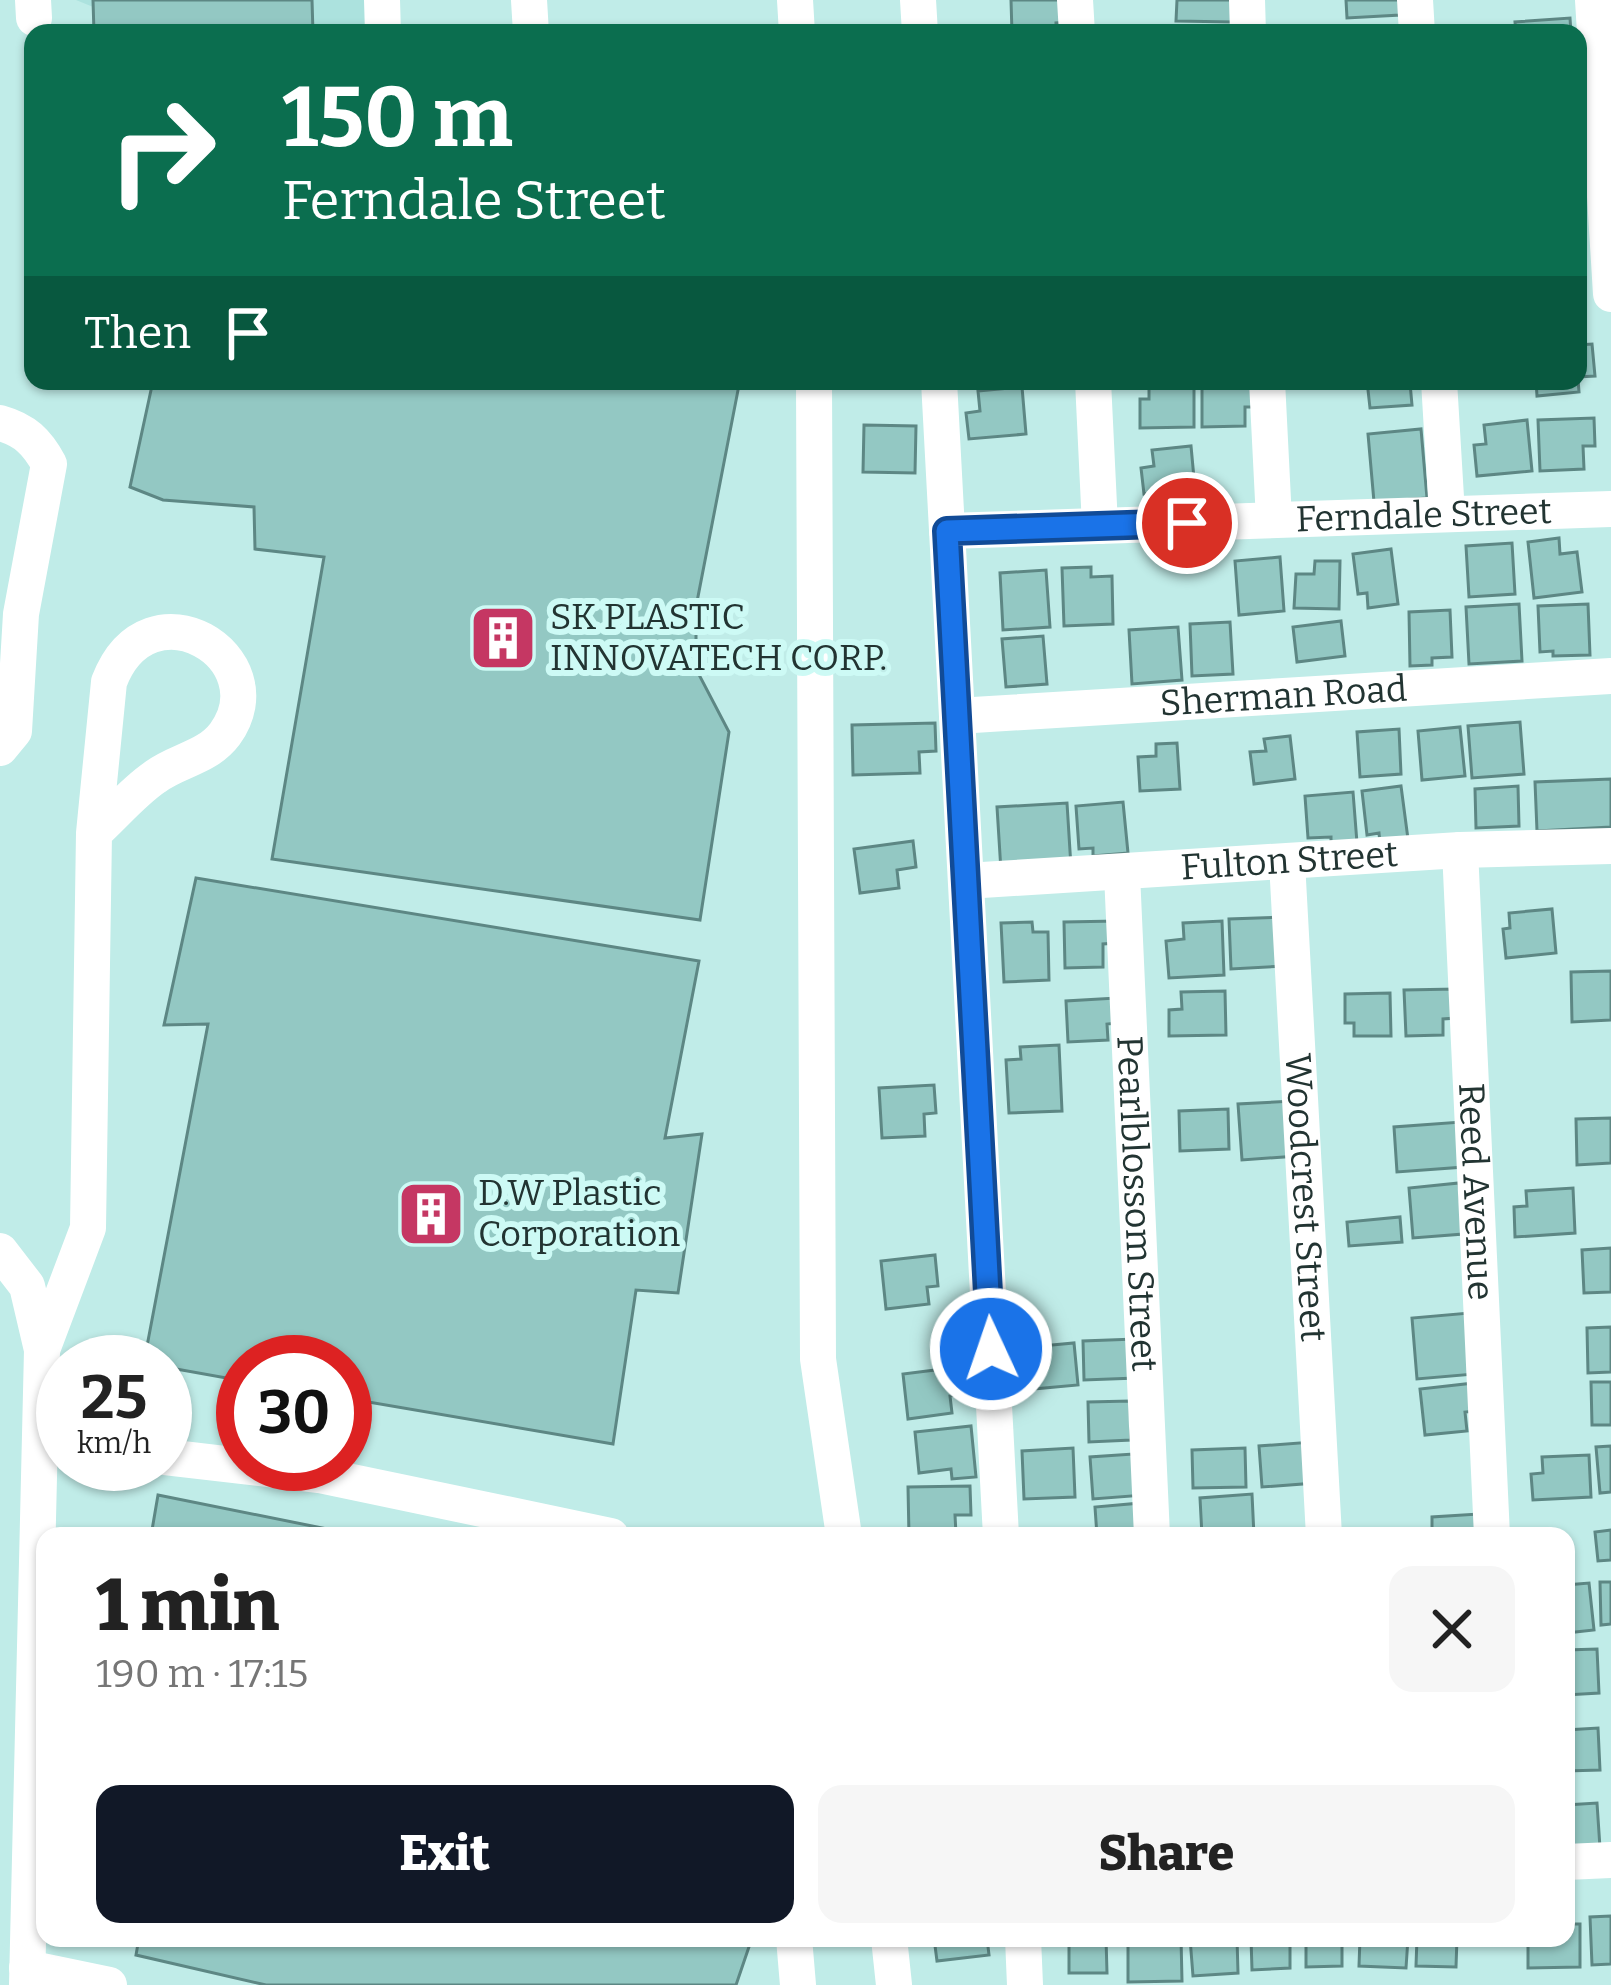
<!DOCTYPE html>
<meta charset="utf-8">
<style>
body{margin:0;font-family:Bitter,serif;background:#f6f6f6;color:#222;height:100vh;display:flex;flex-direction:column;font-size:45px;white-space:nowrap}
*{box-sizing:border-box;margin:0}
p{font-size:39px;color:#767676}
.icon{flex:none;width:66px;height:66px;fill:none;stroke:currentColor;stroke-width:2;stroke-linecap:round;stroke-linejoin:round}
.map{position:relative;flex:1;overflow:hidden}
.panel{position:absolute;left:36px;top:1527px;width:1539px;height:420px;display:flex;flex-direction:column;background:#fff;border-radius:24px;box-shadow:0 3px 9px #0004}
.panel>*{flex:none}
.banner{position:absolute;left:24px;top:24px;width:1563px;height:366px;border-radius:24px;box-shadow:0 3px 9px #0004;background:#0b6e4f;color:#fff;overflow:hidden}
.speed{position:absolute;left:36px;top:1335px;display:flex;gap:24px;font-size:60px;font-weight:700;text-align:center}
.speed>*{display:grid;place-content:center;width:156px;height:156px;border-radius:50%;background:#fff;box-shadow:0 3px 9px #0004;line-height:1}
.speed small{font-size:30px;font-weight:400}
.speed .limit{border:18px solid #d22;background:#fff;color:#111}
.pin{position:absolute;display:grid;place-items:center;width:102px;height:102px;color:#fff;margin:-51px;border:6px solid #fff;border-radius:50%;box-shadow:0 3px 12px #0007}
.me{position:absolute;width:132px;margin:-66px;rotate:357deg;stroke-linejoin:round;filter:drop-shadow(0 0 9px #0008)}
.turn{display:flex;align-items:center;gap:42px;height:252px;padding:0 60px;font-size:54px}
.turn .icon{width:156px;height:156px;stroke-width:2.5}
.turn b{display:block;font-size:84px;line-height:102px}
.then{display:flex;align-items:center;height:114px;padding:0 60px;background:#0003;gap:24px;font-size:45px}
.round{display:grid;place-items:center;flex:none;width:126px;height:126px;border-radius:24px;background:#f6f6f6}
.overview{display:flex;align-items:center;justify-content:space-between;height:204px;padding:0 60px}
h1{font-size:72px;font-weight:800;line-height:90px}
.cta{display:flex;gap:24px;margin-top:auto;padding:24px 60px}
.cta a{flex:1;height:138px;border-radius:24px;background:#111827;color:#fff;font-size:48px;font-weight:800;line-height:138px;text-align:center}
.cta a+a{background:#f6f6f6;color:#222}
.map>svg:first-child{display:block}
.built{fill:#ace2de}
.building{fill:#93c8c3;stroke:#5d8784;stroke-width:3}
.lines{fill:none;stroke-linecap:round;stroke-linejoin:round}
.minor{stroke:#fff;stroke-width:36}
.route-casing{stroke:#114b97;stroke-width:30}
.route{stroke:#1a73e8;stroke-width:21}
.labels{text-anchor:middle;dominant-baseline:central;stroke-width:12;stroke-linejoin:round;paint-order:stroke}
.street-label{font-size:36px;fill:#223432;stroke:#cdfaf5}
.poi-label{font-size:36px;fill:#223432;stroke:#cdfaf5;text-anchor:start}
</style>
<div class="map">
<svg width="1611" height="1985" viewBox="0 0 1611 1985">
<rect width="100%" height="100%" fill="#c0ece8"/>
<path class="built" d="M76 0H372L374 33H157Z"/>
<path class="building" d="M93 0H312L313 33H94Z
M1011 0H1070V22L1056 23V33H1012Z
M1177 0H1233V22L1176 21Z
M1346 0H1399L1400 15 1347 18Z
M1570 18 1571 33H1516L1515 22Z
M1592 344 1595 376 1578 377V345Z
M1578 379 1579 392 1537 396 1536 381Z
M153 381H717L739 385 696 607V669L729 732 700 920 272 859 324 557 255 549 254 507 163 500 130 487Z
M1194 381V427L1140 428V399H1149V382Z
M1367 381H1427L1410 383 1412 405 1370 408Z
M1202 383H1257L1258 407H1245V426L1202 427Z
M1022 387 1026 434 969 439 966 413 980 411 978 391Z
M1594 418 1595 446H1583L1584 469 1540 471 1538 420Z
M1527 420 1532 471 1477 476 1474 445 1486 444 1484 425Z
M864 425 916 426 915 473 863 472Z
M1421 429 1427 498 1374 502 1368 434Z
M1191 446 1195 489 1144 494 1141 468 1154 466 1152 450Z
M1559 538 1560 554 1577 552 1582 592 1534 598 1528 542Z
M1512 543 1515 594 1469 597 1466 546Z
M1391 549 1398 604 1368 608 1367 593 1358 594 1353 554Z
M1280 557 1284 611 1239 615 1235 561Z
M1315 561H1340L1339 609 1294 608 1296 574H1314Z
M1091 567V577L1112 576 1113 624 1064 626 1062 568Z
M1046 570 1050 627 1003 630 1000 573Z
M1519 604 1522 661 1469 664 1466 607Z
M1588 604 1590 655 1553 656V651L1540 652 1538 606Z
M1450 610 1452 657 1432 658V665L1410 666 1409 612Z
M1341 621 1345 656 1297 662 1293 627Z
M1230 622 1233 674 1192 676 1190 624Z
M1178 627 1182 680 1132 684 1129 630Z
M1043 636 1047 684 1006 687 1002 639Z
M1520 722 1524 774 1472 778 1468 726Z
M935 723 936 751 919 752 920 773 853 775 852 725Z
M1460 727 1465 776 1422 780 1418 731Z
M1399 729 1401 774 1360 777 1357 732Z
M1290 736 1295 779 1254 784 1250 752 1266 751 1264 739Z
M1177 743 1180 789 1140 791 1138 757 1156 756V744Z
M1611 779V827L1537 831 1535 782Z
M1401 786 1408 839 1380 843 1379 833 1367 835 1362 791Z
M1518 786 1519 826 1476 828 1475 789Z
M1353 792 1357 843 1331 846V837L1308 838 1305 796Z
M1123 802 1128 853 1093 856V848L1079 849 1076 806Z
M1067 803 1071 867 1001 871 997 807Z
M913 841 916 867 897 870 899 888 860 893 854 849Z
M196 878 699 961 665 1138 702 1134 678 1293 636 1290 613 1444 345 1398V1362H243V1381L165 1367V1362H144L208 1024 164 1025Z
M1552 909 1556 953 1506 958 1503 929 1510 928 1509 913Z
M1283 917 1285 966 1231 969 1229 919Z
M1117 921V943L1103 944V967L1065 968 1064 922Z
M1222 921 1224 975 1169 978 1166 941 1184 939 1183 923Z
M1032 922 1033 932H1048L1049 980 1004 982 1001 923Z
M1611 971V1020L1572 1022 1571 972Z
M1456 989V1018L1443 1019V1035L1406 1036 1404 990Z
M1225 991 1226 1035 1169 1036V1010L1182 1009 1181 992Z
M1390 993 1391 1036H1354V1023H1345V994Z
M1116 998 1118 1023 1107 1024 1108 1040 1068 1042 1066 1001Z
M1059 1045 1062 1111 1009 1113 1006 1060 1021 1059 1020 1047Z
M934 1085 936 1113 924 1114 925 1136 882 1138 879 1088Z
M1293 1101 1297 1156 1242 1160 1238 1104Z
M1228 1109 1229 1149 1180 1151 1179 1111Z
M1611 1118V1163L1577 1165 1576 1119Z
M1461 1122 1464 1167 1397 1172 1394 1127Z
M1459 1183 1463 1234 1413 1238 1409 1188Z
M1573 1188 1575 1233 1515 1237 1514 1207 1527 1206 1526 1191Z
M1400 1217 1402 1242 1349 1246 1347 1222Z
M1611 1248V1292L1584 1293 1582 1250Z
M935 1255 938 1286 927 1287 929 1304 886 1309 881 1261Z
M1469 1313 1475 1374 1417 1379 1412 1318Z
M1611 1327V1372L1588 1373 1587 1328Z
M1135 1339 1136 1378 1084 1380 1083 1341Z
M1074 1343 1078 1385 1022 1390 1019 1362 1031 1360 1030 1347Z
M959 1367 963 1394 950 1396 952 1413 908 1419 903 1374Z
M1591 1382H1611V1425H1592Z
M1474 1383 1477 1411 1465 1412 1467 1431 1425 1435 1420 1389Z
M1130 1401 1131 1440 1089 1442 1088 1402Z
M971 1426 976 1477 952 1479 951 1469 919 1473 915 1432Z
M1312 1442 1315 1483 1262 1487 1259 1446Z
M1611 1446V1492L1600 1493 1596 1447Z
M1073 1448 1075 1497 1024 1499 1022 1451Z
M1245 1448 1246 1487 1193 1488 1192 1450Z
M1133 1454 1145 1495 1093 1499 1090 1457Z
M1589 1455 1591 1497 1533 1500 1531 1474 1543 1473 1542 1457Z
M970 1486 971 1515H955L956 1534 909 1536 908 1487Z
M1252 1494 1254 1536H1202L1200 1498Z
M158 1495 362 1536H151Z
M1141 1503 1143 1536H1097L1095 1507Z
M1478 1514 1479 1536H1432V1517Z
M1611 1530V1560L1598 1561 1595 1532Z
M1600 1582H1611V1624L1601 1625Z
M1589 1583 1594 1630 1566 1633V1585Z
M1597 1649 1599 1693 1566 1695V1650Z
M1598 1728 1600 1770 1566 1771V1730Z
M1597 1803 1600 1848 1566 1851V1805Z
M1611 1916V1964L1592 1965 1590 1917Z
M1566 1924H1580V1967L1528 1968V1938H1566Z
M139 1938H752L736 1985H266L136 1955Z
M934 1938H987L989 1955 937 1961Z
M1069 1938H1106L1107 1973H1069Z
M1128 1938H1181L1182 1981 1128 1982Z
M1190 1938H1237L1238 1973 1193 1976Z
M1251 1938H1290V1968L1252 1970Z
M1306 1938H1342V1966L1306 1967Z
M1360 1938H1408L1406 1968 1359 1966Z
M1417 1938H1457L1456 1967 1416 1966Z"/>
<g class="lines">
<g class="minor">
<path d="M33 0 34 18"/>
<path d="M382 0 383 33"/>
<path d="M529 0 531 33"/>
<path d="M795 0 797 33"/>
<path d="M918 0 920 33"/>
<path d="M1075 0 1077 33"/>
<path d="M1247 0 1248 33"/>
<path d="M1415 0 1417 33"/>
<path d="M1593 0 1611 294"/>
<path d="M814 381 818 1359 844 1536"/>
<path d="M939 381 1001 1536"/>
<path d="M1093 381 1100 526"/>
<path d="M1267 381 1274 520"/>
<path d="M1439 381 1447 514"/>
<path d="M0 423C25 430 37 442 49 464L21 614 14 731 0 748"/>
<path id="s1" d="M947 531 1611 509"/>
<path id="s2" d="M957 716 1611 676"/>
<path id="s3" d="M1460 850 1492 1536"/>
<path id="s4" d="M1287 862 1324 1536"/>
<path id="s5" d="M1122 874 1152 1536"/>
<path id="s6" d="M966 881 1460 850 1611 846"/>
<path d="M0 1251 27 1286 42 1350 27 1985"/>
<path d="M42 1350 88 1228 94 833 109 682C149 577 280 658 225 734 207 758 178 760 155 777 133 792 114 815 94 833"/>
<path d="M165 1457 319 1475 611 1536"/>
<path d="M1566 1862 1611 1860"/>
<path d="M794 1938 798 1985"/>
<path d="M889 1938 894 1985"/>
<path d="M1023 1938 1025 1985"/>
<path d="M27 1968 109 1985"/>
</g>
</g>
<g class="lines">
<defs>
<path id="route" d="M991 1349 947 531 1187 523"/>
</defs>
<use href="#route" class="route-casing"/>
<use href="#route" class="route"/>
</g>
<defs>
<symbol id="building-square" viewBox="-11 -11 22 22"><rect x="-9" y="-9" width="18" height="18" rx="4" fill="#c53763" stroke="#cdfaf5"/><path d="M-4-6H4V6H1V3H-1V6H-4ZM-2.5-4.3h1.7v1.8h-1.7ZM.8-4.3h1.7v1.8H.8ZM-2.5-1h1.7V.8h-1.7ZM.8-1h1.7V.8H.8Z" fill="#fff"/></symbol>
</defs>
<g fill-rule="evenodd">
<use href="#building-square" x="465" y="600" width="76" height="76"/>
<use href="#building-square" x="393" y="1176" width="76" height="76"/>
</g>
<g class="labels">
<g class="street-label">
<text stroke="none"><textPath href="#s1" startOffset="477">Ferndale Street</textPath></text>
<text stroke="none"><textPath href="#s2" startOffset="327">Sherman Road</textPath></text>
<text stroke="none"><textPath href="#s6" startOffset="324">Fulton Street</textPath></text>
<text stroke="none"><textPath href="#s3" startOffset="342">Reed Avenue</textPath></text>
<text stroke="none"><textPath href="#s4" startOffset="336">Woodcrest Street</textPath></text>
<text stroke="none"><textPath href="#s5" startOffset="330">Pearlblossom Street</textPath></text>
</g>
<g class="poi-label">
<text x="550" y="617">SK PLASTIC<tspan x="550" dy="41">INNOVATECH CORP.</tspan></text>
<text x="478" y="1193">D.W Plastic<tspan x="478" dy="41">Corporation</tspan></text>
</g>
</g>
</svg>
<div class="speed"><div>25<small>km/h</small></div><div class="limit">30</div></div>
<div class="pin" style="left:1187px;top:523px;background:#d93025"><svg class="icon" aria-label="arrive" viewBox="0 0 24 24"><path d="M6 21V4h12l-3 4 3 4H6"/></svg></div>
<svg class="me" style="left:991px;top:1349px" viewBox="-20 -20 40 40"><circle r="17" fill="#1a73e8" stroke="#fff" stroke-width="3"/><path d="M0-11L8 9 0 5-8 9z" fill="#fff"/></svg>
<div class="banner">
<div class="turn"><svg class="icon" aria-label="right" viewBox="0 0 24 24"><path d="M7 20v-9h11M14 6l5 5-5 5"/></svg><div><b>150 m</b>Ferndale Street</div></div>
<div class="then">Then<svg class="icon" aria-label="arrive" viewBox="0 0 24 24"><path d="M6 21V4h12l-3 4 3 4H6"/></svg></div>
</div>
<section class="panel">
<div class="overview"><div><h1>1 min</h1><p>190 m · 17:15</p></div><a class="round"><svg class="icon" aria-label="close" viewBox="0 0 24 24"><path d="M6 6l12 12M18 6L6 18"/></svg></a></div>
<div class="cta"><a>Exit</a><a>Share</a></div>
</section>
</div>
